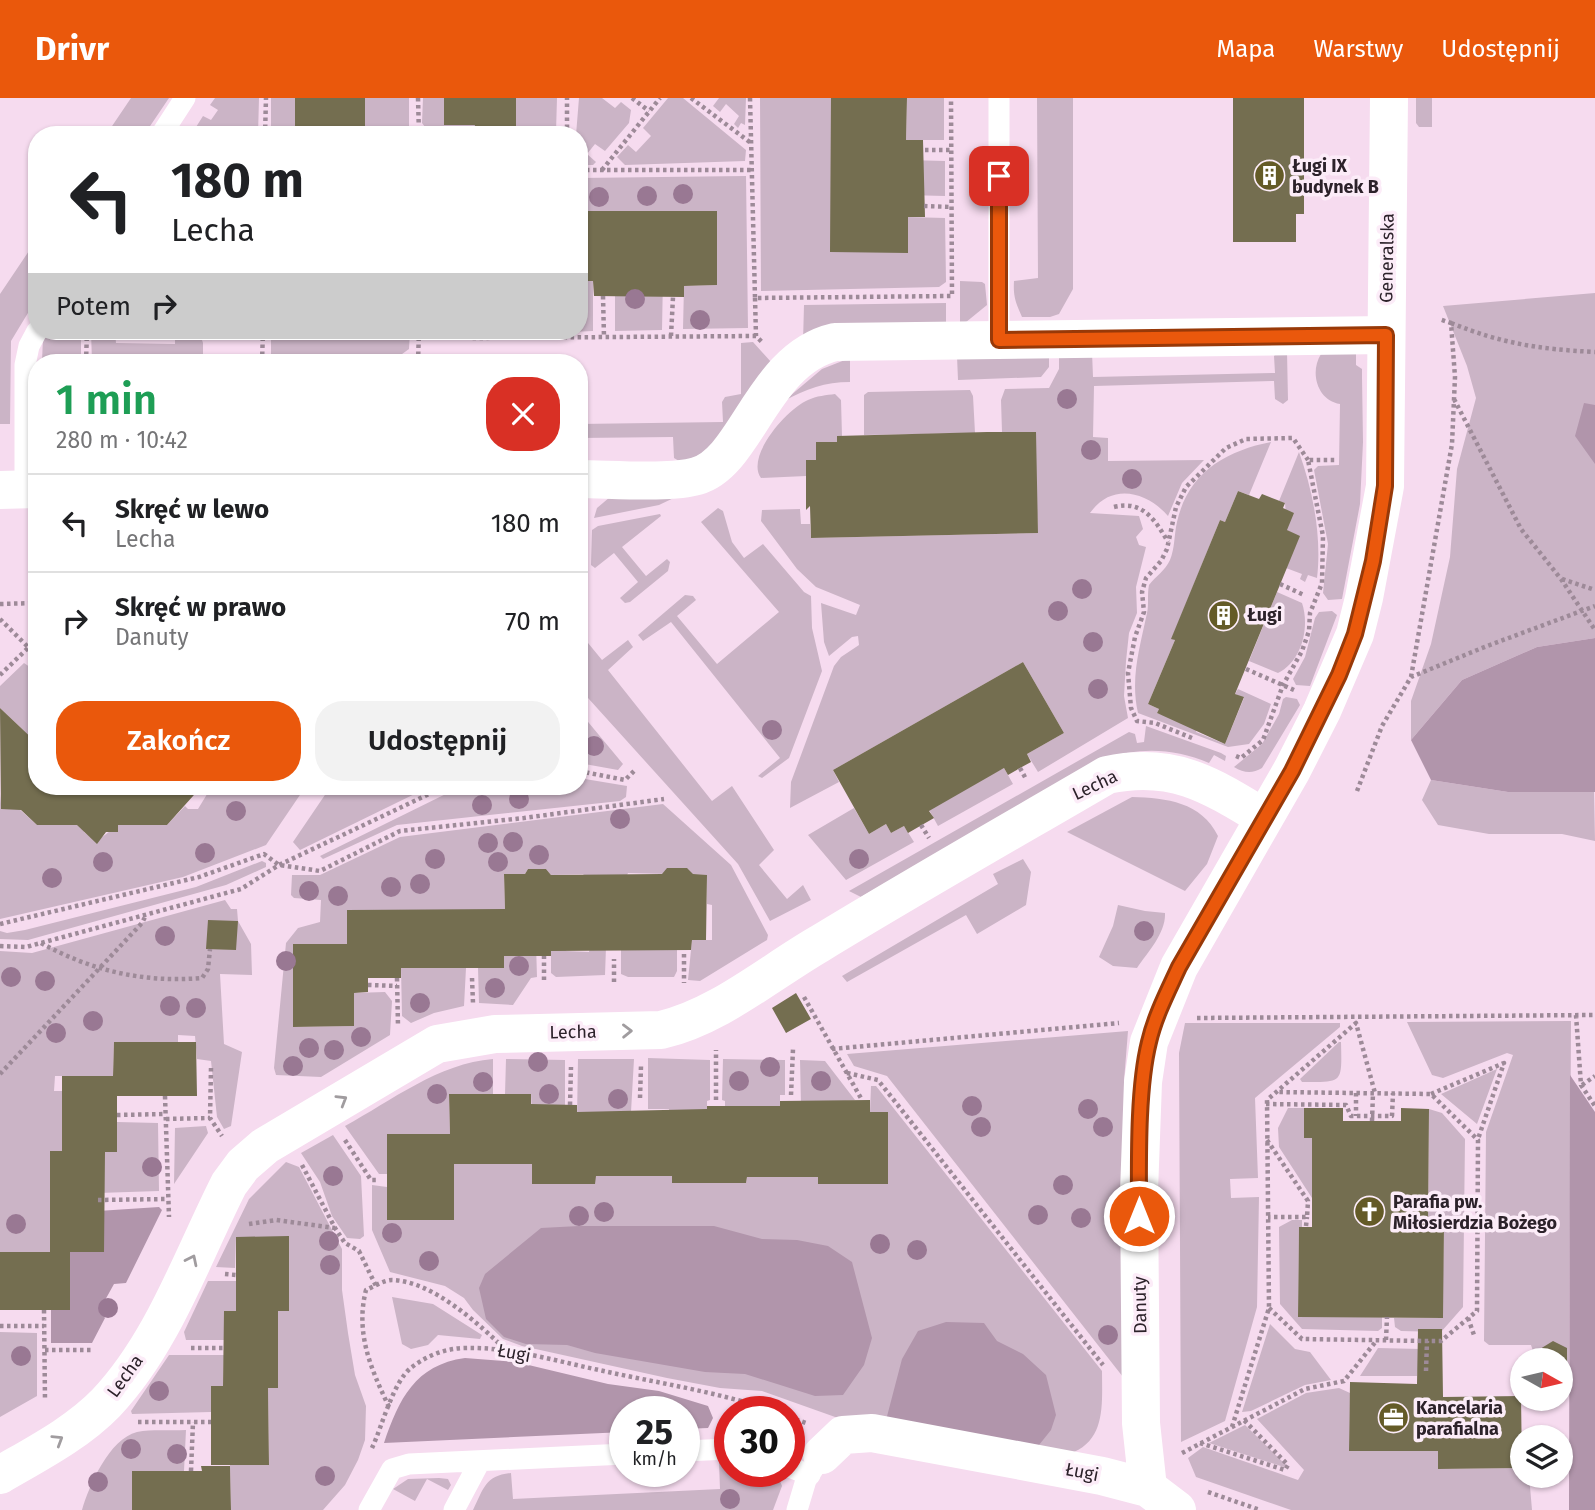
<!DOCTYPE html>
<html lang="pl">
<meta charset="utf-8">
<style>
body{margin:0;font-family:"Fira Sans",sans-serif;background:#f2f2f2;color:#202124;height:100vh;display:flex;flex-direction:column;font-size:26px;white-space:nowrap}
*{box-sizing:border-box;margin:0}
p{font-size:23px;color:#757577}
.icon{flex:none;width:38px;height:38px;fill:none;stroke:currentColor;stroke-width:2;stroke-linecap:round;stroke-linejoin:round}
.map{position:relative;flex:1;overflow:hidden}
.sheet{position:absolute;left:28px;top:256px;width:560px;height:441px;display:flex;flex-direction:column;background:#fff;border-radius:28px;box-shadow:0 2px 5px #0004}
.sheet>*{flex:none}
.banner{position:absolute;left:28px;top:28px;width:560px;height:214px;border-radius:28px;box-shadow:0 2px 5px #0004;background:#fff;color:#202124;overflow:hidden}
.needle{width:46px;rotate:98deg}
.fabs{position:absolute;left:1510px;top:1250px;display:grid;gap:14px}
.fabs a{display:grid;place-items:center;width:63px;height:63px;border-radius:50%;background:#fff;box-shadow:0 2px 5px #0004;font-size:35px}
.speed{position:absolute;left:609px;top:1298px;display:flex;gap:14px;font-size:35px;font-weight:700;text-align:center}
.speed>*{display:grid;place-content:center;width:91px;height:91px;border-radius:50%;background:#fff;box-shadow:0 2px 5px #0004;line-height:1}
.speed small{font-size:18px;font-weight:400}
.speed .limit{border:10px solid #d22;background:#fff;color:#111}
.pin{position:absolute;display:grid;place-items:center;width:60px;height:60px;color:#fff;margin:-30px;border-radius:14px;box-shadow:0 4px 10px #0006}
.me{position:absolute;width:77px;margin:-38px;rotate:0deg;stroke-linejoin:round;filter:drop-shadow(0 0 5px #0008)}
.turn{display:flex;align-items:center;gap:24px;height:147px;padding:0 28px;font-size:32px}
.turn .icon{width:91px;height:91px;stroke-width:2.5}
.turn b{display:block;font-size:49px;line-height:60px}
.then{display:flex;align-items:center;height:66px;padding:0 28px;background:#0003;gap:14px;font-size:26px}
.round{display:grid;place-items:center;flex:none;width:74px;height:74px;border-radius:28px;background:#f2f2f2}
.summary{display:flex;align-items:center;justify-content:space-between;height:119px;padding:0 28px}
h1{font-size:42px;font-weight:600;line-height:52px;color:#1e9e55}
.cta{display:flex;gap:14px;margin-top:auto;padding:14px 28px}
.cta a{flex:1;height:80px;border-radius:28px;background:#ea580c;color:#fff;font-size:28px;font-weight:600;line-height:80px;text-align:center}
.cta a+a{background:#f2f2f2;color:#202124}
ul{padding:0;list-style:none}
li{display:flex;align-items:center;gap:21px;height:98px;padding:0 28px;border-top:2px solid #e0e0e0}
li div{flex:1}
li b{display:block;font-size:26px}
li em{font-style:normal}
header{display:flex;align-items:center;gap:42px;box-sizing:border-box;height:98px;padding:0 35px;background:#ea580c;color:#fff}
header strong{font-size:33px}
nav{display:flex;gap:38px;margin-inline-start:auto;font-size:24px}
.map>svg:first-child{display:block}
.green{fill:#cbb4c6}
.forest{fill:#b195ab}
.building{fill:#746e50}
.lines{fill:none;stroke-linecap:round;stroke-linejoin:round}
.path{stroke:#9d8a98;stroke-width:4.5;stroke-dasharray:3.5 3.5;stroke-linecap:butt}
.lane{stroke:#fff;stroke-width:21}
.street{stroke:#fff;stroke-width:38}
.tree{fill:#997893}
.oneway{stroke:#a09c9f}
.route-casing{stroke:#983908;stroke-width:18}
.route{stroke:#ea580c;stroke-width:12}
.labels{text-anchor:middle;dominant-baseline:central;stroke-width:7;stroke-linejoin:round;paint-order:stroke}
.poi-label{font-size:18px;font-weight:bold;fill:#2c222a;stroke:#fcecf8;text-anchor:start}
.street-label{font-size:18px;fill:#2c222a;stroke:#fcecf8}
</style>
<header>
<strong>Drivr</strong>
<nav><a>Mapa</a><a>Warstwy</a><a>Udostępnij</a></nav>
</header>
<div class="map">
<svg width="1595" height="1412" viewBox="0 0 1595 1412">
<rect width="100%" height="100%" fill="#f6dbef"/>
<path class="green" d="M131 0H169L144 37H106Z
M215 0H259L258 37H191L203 18 211 22 218 12 210 7Z
M271 0H295V37H271Z
M365 0H409V29H365Z
M423 0H444V27H475V32H516V0H557L556 34 554 37H431L422 25Z
M579 0H602L615 10 621 4 631 12 629 25 605 53 595 46 587 56 596 64 593 67H579V37H576Z
M668 0H683L746 52 745 63 625 67 617 59 628 47 636 54 651 38 643 30Z
M719 0H746L745 27 741 25 738 30 734 26 739 18 726 6 720 14 713 8Z
M760 0H831L908 154V119L945 120 946 184 939 189 761 193Z
M907 0H944V42H906Z
M1037 0H1073V191L1059 216 1050 219H1022C1016 205 1013 199 1014 183L1038 180Z
M1416 0H1432V29H1419L1416 25Z
M907 62 945 63V98L907 97Z
M746 78 748 230 683 231 684 188 717 187V113H579V80Z
M37 141V200L11 243 10 326H0V196Z
M615 179H663L662 232 615 233Z
M579 183H593V233L549 235 579 233Z
M960 183 982 184 985 186 987 207 960 229Z
M1595 195V540L1537 549 1462 582 1411 642V603L1431 546 1450 459 1457 371 1476 300 1467 268 1443 208Z
M946 205V230L803 244 804 207Z
M47 233H81V264H42L43 239Z
M91 233H115L116 245 175 246V233H199L203 245V264H92Z
M271 233H410L409 251 391 264H271Z
M753 244 772 265 709 351 692 361 679 363 674 360 673 339 579 340V326L723 324 722 304 725 299 741 296V245Z
M1280 250 1287 254 1288 302 1283 306 1275 301 1274 283 1094 288 1093 339 1108 340V363L1204 362 1182 385 1168 418C1147 394 1112 384 1090 415L1139 418 1143 431 1136 439 1139 447 1146 449 1136 489 1137 515 1129 535 1126 563 1124 598 1128 620 1038 674 1027 656 1064 635 1023 564 833 672 839 684 790 710 791 684 834 568 841 559 859 547 858 538 852 539 829 558 824 544 821 505 856 517 860 507 816 489 797 471 761 423 762 412 800 411 801 426H810L811 440 1038 435 1033 334H1002L1001 302 1005 291 1049 290 1059 271V256L1092 254 1093 279 1275 275 1274 258Z
M1049 256V269L1041 279 958 282 957 258Z
M1321 256H1356V267L1362 271V279L1363 344 1360 406 1342 501 1328 502 1323 495 1328 446 1314 372 1318 368 1339 367 1340 306C1318 303 1309 275 1321 256Z
M850 260V284C825 284 806 291 784 303L822 271Z
M970 292 973 298 975 335 864 337V297L868 294Z
M835 296 841 302 842 338H837V344L816 345V362L806 363V378L761 380C745 358 788 310 808 302 816 298 827 297 835 296Z
M1271 344 1249 397 1238 393 1225 424 1220 422 1172 540 1175 542 1148 606 1159 611 1157 615 1198 629 1196 634 1225 646 1244 600 1235 596 1238 591 1271 606 1264 626 1249 646 1228 649 1138 615C1130 580 1140 549 1147 515 1149 506 1147 497 1149 487 1156 478 1165 473 1170 462 1175 450 1174 437 1177 424 1188 375 1225 353 1271 344Z
M1299 354C1313 393 1322 439 1317 480L1308 477 1305 484 1300 481 1302 476 1286 470 1299 439 1287 432 1285 405 1279 403Z
M680 397 659 407 594 420 597 410 610 399Z
M718 410 723 413 732 444 744 460 763 446 804 494 811 498 812 530 822 573 789 660 762 680 758 678 780 660 671 524 643 543 638 537 685 497 693 498 696 502 677 518 717 566 779 514 701 424Z
M660 416 661 418 622 449 646 478 667 461 670 464 668 473 630 504 625 505 620 500 638 484 614 455 595 470 591 467 592 432 598 428Z
M1277 494 1302 505C1310 529 1302 563 1278 575L1249 563Z
M1332 513 1337 517 1310 588 1296 587 1293 581 1305 559 1315 520 1319 514Z
M579 534 602 562 628 542 633 549 608 572 712 703 732 688 774 752 759 767 787 801 803 787 811 802 770 823 738 766 579 590Z
M24 565 37 574V645L0 610V588Z
M1286 599 1297 601 1300 607 1262 670C1252 676 1244 675 1234 669L1262 646 1279 616 1283 601Z
M579 613 623 666 618 672 579 665Z
M1146 628 1221 655 1226 658 1225 663 1214 657 1209 665C1173 650 1140 649 1103 661L861 799 849 793 1129 634 1135 636 1137 645 1144 644Z
M1004 670 1013 686 938 728 927 708Z
M579 680 627 688 626 699 620 703 397 727 323 761 320 758 462 688H579Z
M1431 682 1508 694H1594L1595 743 1562 736H1489L1438 727 1422 702Z
M212 688H306L266 747 183 779 0 821V696L1 706 7 711 18 710 37 727H85L84 734 90 739 101 740 118 727H167L185 708 188 711H198Z
M331 688H431L300 752 293 744Z
M1132 699C1167 700 1201 704 1218 738L1207 766 1185 793 1067 734Z
M663 706 731 767 768 837 767 842 700 883 688 882 692 842H712V807L707 806V777L628 775 624 784 589 783 583 776 551 777 546 771H528L525 776 504 777 505 811 347 846 294 929 354 928V895L385 894 392 903 390 937 321 979 276 977 274 970 286 845 298 830 320 824 321 802 294 800 291 797 292 777H320L400 739Z
M854 710 869 736 886 726 891 735 904 728 914 744 846 782 808 737Z
M1023 761 1031 774 1026 807 977 836 966 817 847 884 842 878 998 786 993 776Z
M262 763 266 765V769L226 787 28 842 0 841V833L7 835 25 832 196 789Z
M225 802 231 811H237L238 823 251 846 252 877 220 876 224 946 242 954 231 1028 224 1031 217 1019 211 963 197 961 195 938 178 937V944H114L113 978H55L54 993H62V1053L50 1154H0V853L32 855Z
M1118 807 1145 813 1165 815C1166 835 1148 854 1137 870L1113 868 1099 859 1113 828Z
M677 843V873L674 879H628L621 876V848L625 852H646Z
M551 845H565L566 853 589 854 590 849H606L605 877 556 879 551 875Z
M504 846H536L537 879 531 880 513 907 479 905 478 870H504Z
M401 870H466L464 908 434 915 411 925 402 918Z
M1571 923 1569 1293 1561 1289V1262H1536L1531 1247H1489L1484 1243 1486 1034 1513 957 1507 955 1443 980 1432 977 1407 924Z
M1185 925H1340V929L1255 1000 1258 1080 1230 1081 1231 1100 1259 1099 1257 1209 1225 1323 1181 1344 1179 955Z
M1128 933 1124 983 1123 1279 887 978 854 968 847 956Z
M1339 944H1341C1342 986 1343 984 1302 984L1300 981Z
M648 960 710 962V1002L707 1003V1017H669V1011H648Z
M493 961V996L449 997 450 1036H388V1076H379L345 1028C391 1003 439 965 493 961Z
M506 961 565 962V1007L532 1019 531 996H505Z
M578 961H634L631 1014 577 1020Z
M723 961 785 962V997H780V1008H742L725 1015V1003L722 1002Z
M800 962 825 963 855 1002 801 1007Z
M1497 971 1477 1026 1441 996Z
M871 988H876L1102 1273C1102 1304 1106 1340 1074 1354L852 1325 762 1293 720 1290 667 1280 522 1248 503 1241 473 1212 464 1200 445 1188 390 1174 372 1132V1087L387 1089V1122H454V1066H532V1086L596 1078H672L673 1085H746L747 1079H818L819 1086H888V1014H870Z
M1288 1010H1304V1039L1312 1040V1100L1279 1049 1278 1030Z
M1429 1011 1442 1015 1465 1041 1463 1209 1441 1234 1401 1233 1395 1229 1394 1220H1442L1444 1128H1428Z
M117 1024 158 1025 159 1093 98 1095 104 1054H117Z
M206 1028 208 1035 174 1086 175 1030Z
M333 1037 361 1078 364 1138 360 1141 347 1140 332 1118 320 1084 301 1055Z
M286 1064 299 1069 342 1151V1192L348 1235 355 1277 366 1308 365 1342 358 1362 345 1387 323 1412H231L230 1367H269L268 1290H278V1213H289V1139H236L235 1170 216 1169 249 1101Z
M1292 1122H1302V1129H1299L1298 1219H1382V1230L1378 1233 1302 1231 1280 1206 1279 1129Z
M208 1183H236V1213H224V1242H186L184 1234Z
M392 1199 433 1206 482 1237 480 1241 438 1237 428 1247 411 1251 402 1246Z
M1270 1226 1295 1251 1310 1254 1331 1282 1305 1287 1251 1313 1242 1314Z
M0 1234 37 1235V1298L0 1319Z
M1378 1250 1421 1251 1417 1278H1360Z
M169 1257H224L223 1288H211V1314L132 1316 131 1313Z
M1339 1290 1350 1295 1349 1353H1438V1371L1522 1370V1377H1529L1532 1412H1291L1196 1379 1188 1360 1203 1349 1298 1382 1304 1372 1257 1321 1306 1295Z
M1245 1327 1286 1367 1284 1369 1209 1345Z
M186 1332 184 1373 132 1412H82C89 1388 109 1341 137 1334 152 1331 170 1333 186 1332Z
M719 1365H730V1374H757L780 1383 782 1388 773 1412H473C484 1390 485 1378 511 1375L513 1401 720 1391Z
M439 1380 448 1381 451 1387 448 1392 427 1381 415 1403 393 1391 408 1381Z"/>
<path class="forest" d="M1584 305 1595 307V366L1575 338Z
M1595 540V694H1508L1431 682 1411 642 1462 582 1537 549Z
M1570 977 1595 1014V1412H1569Z
M159 1109 162 1112 126 1185 114 1186 99 1213 105 1220 92 1245H51V1212L70 1154H104L98 1113Z
M579 1128H714L762 1141 797 1142 828 1148 852 1164 872 1240 864 1267 843 1297 815 1298 745 1276 705 1274 595 1255 567 1247 526 1246 504 1239 486 1221 479 1190 485 1176 541 1130Z
M946 1224 984 1225 997 1243 1023 1256 1046 1277 1056 1317 1051 1332 1035 1352 885 1326 902 1261 918 1233Z
M465 1260 516 1264 608 1286 659 1293 708 1308 713 1320 708 1330 684 1331V1314H625V1334L384 1345C399 1301 415 1267 465 1260Z"/>
<path class="building" d="M295 0H365V37H295Z
M444 0H516V32H474L475 27H444Z
M831 0H907L906 42H923L925 119H908V155L830 154Z
M1233 0H1304V116H1296V144H1233Z
M579 113H717V187L684 188V199L594 198 593 183H579Z
M987 334H1036L1038 435 811 440 810 408 806 412V362H816V344H837V338Z
M1238 393 1259 401 1262 396 1285 405 1283 410 1294 415 1287 432 1300 438 1235 596 1244 599 1225 646 1157 615 1159 611 1148 606 1175 542 1171 541 1220 422 1225 424Z
M1023 564 1064 635 1027 656 1031 664 1020 670 1008 677 1004 670 929 713 934 720 908 735 904 728 891 735 886 726 869 736 833 672Z
M0 610 37 645V688H202L167 727H118V734H106L97 746 77 727H37L21 712 1 711Z
M667 770H687L693 776 707 777 706 842H692L691 852 551 853V858H504V870H401V880H368V894L354 895V928L293 929V846H347V812L505 811 504 776H525L528 771H546L551 777 662 776Z
M208 822 238 823 236 852 206 851Z
M796 895 811 921 786 935 772 910Z
M114 944H196L197 998H117V1054H105L104 1154H50V1053H62V978H113Z
M449 996H531V1006L577 1007V1014L707 1011V1008H780V1003L870 1002V1014H888V1086H818V1079H747L746 1085H672V1078H596L595 1086H532V1066H454V1122H387V1036H450Z
M1304 1010H1343V1023H1401V1010L1429 1011 1428 1128H1444L1443 1220 1298 1219 1299 1129H1312V1040H1304Z
M289 1138V1213H278V1290H268L269 1367H211V1288H223L224 1213H236V1139Z
M0 1154H70V1212H0Z
M1418 1231H1442L1443 1299 1521 1298 1522 1370 1438 1371V1353H1349L1350 1284 1417 1286Z
M1553 1243 1567 1250V1268L1561 1271V1262H1540V1251Z
M201 1368H230L231 1412H132V1373H202Z"/>
<g class="lines">
<path class="path" d="M418 0 419 37
M632 0 649 13
M691 0 751 45
M750 0 755 200 952 198 951 0
M265 37 266 0
M567 37V0
M925 52H951
M579 72H752
M602 72 660 0
M924 108 952 109
M603 198 604 239
M755 200 756 238 763 245
M1451 225C1504 246 1538 251 1595 254
M461 233 470 240 756 238
M671 238 673 199
M86 264 87 233
M262 264 263 233
M418 264 419 233
M1454 301 1521 431 1561 481 1595 532
M1114 409C1142 402 1155 421 1168 444
M1562 481 1595 492
M1280 486 1304 497
M0 506 37 505
M0 521 37 558
M1246 571 1294 592
M0 577 28 550
M1411 579 1452 346 1455 279 1451 225 1439 221
M1192 640 1155 625 1137 623 1131 610 1128 575 1135 539 1144 514 1142 494 1146 480 1161 463 1167 451 1176 409 1186 389 1226 350 1246 341 1293 340 1308 362
M1236 658 1241 660 1263 642 1283 587 1302 553 1309 533 1310 515 1322 485 1323 438 1308 362H1335
M1020 670 1026 681
M579 673 625 682 636 671
M1357 693 1382 628 1411 579 1487 548 1595 508
M921 727 929 740
M0 826 199 779 264 756 279 767 320 773 400 733 524 720 664 701
M41 845C92 873 144 885 202 880L208 871 210 851
M0 848 26 849 241 791 279 767 446 688
M684 856V885
M397 880 398 928
M472 880 473 905
M544 882V858
M614 884V861
M368 887 397 888
M804 899 862 1002
M1576 917 1581 987 1595 1008
M1197 920 1595 917
M832 951 1119 925
M211 970 210 1020 222 1038
M847 975 878 982 1103 1267
M0 976 142 825 146 817
M1582 987 1595 978
M1356 995V1018
M1431 996 1504 965 1478 1041
M791 997 793 951
M165 998 169 1119
M640 1000 641 968
M716 1002V952
M1266 1006 1346 1007 1351 1018H1392L1393 995
M570 1007 571 969
M117 1017 165 1016
M166 1021 210 1020
M1372 1023 1373 995
M345 1042 371 1082H379
M1267 1042 1308 1103 1307 1119H1268
M302 1067 335 1130 345 1145 359 1153 376 1188
M98 1102 168 1101
M249 1126 276 1122 335 1130
M1306 1128 1307 1119
M225 1176 236 1177
M1269 1210 1302 1241 1427 1243H1441L1477 1213 1478 1042 1431 996 1276 994
M44 1212 45 1302
M1468 1220 1474 1237
M0 1228H44
M1386 1242 1387 1219
M191 1250H224
M45 1252H94
M1426 1273 1427 1243
M389 1309C371 1271 355 1235 366 1192 373 1189 384 1182 392 1182 433 1183 480 1227 508 1254
M789 1319 806 1325
M138 1324H211
M1232 1329 1269 1210 1267 1002 1356 925 1375 995
M1200 1345 1285 1372 1288 1367 1244 1322
M372 1350C382 1329 393 1283 412 1269 428 1257 446 1250 467 1250 510 1249 556 1263 599 1272 657 1285 720 1294 776 1314
M1182 1355 1305 1291 1344 1283 1377 1242
M191 1373 193 1324
M1208 1394 1260 1412"/>
<path class="lane" d="M999 0V242
M161 37 185 0
M25 391V267L29 248 37 233
M684 1353 730 1351
M789 1369 810 1377
M369 1412 392 1371 409 1366 625 1356
M454 1412 480 1363
M797 1412 806 1382 822 1357"/>
<path class="street" d="M579 381C609 381 670 386 697 378 747 364 762 261 835 244L1386 237
M0 392 37 391
M822 1357 843 1337 872 1335 1102 1378 1148 1390 1177 1412
M0 1377C36 1356 77 1335 106 1305 163 1245 192 1159 229 1086L243 1067 265 1048 437 946 495 936 661 932C718 919 769 875 819 846 914 788 1011 733 1107 677 1172 663 1209 686 1263 719
M1148 1390 1141 1325 1139 1094 1143 984 1149 944 1179 869 1292 672 1322 613 1355 536 1364 500 1385 388 1389 0"/>
</g>
<g class="tree">
<circle cx="683" cy="96" r="10"/>
<circle cx="647" cy="98" r="10"/>
<circle cx="599" cy="99" r="10"/>
<circle cx="635" cy="201" r="10"/>
<circle cx="700" cy="222" r="10"/>
<circle cx="1067" cy="301" r="10"/>
<circle cx="1091" cy="352" r="10"/>
<circle cx="1132" cy="381" r="10"/>
<circle cx="1082" cy="491" r="10"/>
<circle cx="1058" cy="513" r="10"/>
<circle cx="1093" cy="544" r="10"/>
<circle cx="1098" cy="591" r="10"/>
<circle cx="772" cy="632" r="10"/>
<circle cx="594" cy="648" r="10"/>
<circle cx="519" cy="701" r="10"/>
<circle cx="482" cy="707" r="10"/>
<circle cx="236" cy="713" r="10"/>
<circle cx="620" cy="721" r="10"/>
<circle cx="513" cy="744" r="10"/>
<circle cx="488" cy="745" r="10"/>
<circle cx="205" cy="755" r="10"/>
<circle cx="539" cy="757" r="10"/>
<circle cx="435" cy="761" r="10"/>
<circle cx="859" cy="761" r="10"/>
<circle cx="103" cy="764" r="10"/>
<circle cx="498" cy="764" r="10"/>
<circle cx="52" cy="780" r="10"/>
<circle cx="420" cy="786" r="10"/>
<circle cx="391" cy="789" r="10"/>
<circle cx="309" cy="793" r="10"/>
<circle cx="338" cy="798" r="10"/>
<circle cx="1144" cy="833" r="10"/>
<circle cx="165" cy="838" r="10"/>
<circle cx="286" cy="863" r="10"/>
<circle cx="519" cy="868" r="10"/>
<circle cx="11" cy="879" r="10"/>
<circle cx="45" cy="883" r="10"/>
<circle cx="495" cy="890" r="10"/>
<circle cx="420" cy="905" r="10"/>
<circle cx="170" cy="908" r="10"/>
<circle cx="196" cy="910" r="10"/>
<circle cx="93" cy="923" r="10"/>
<circle cx="56" cy="935" r="10"/>
<circle cx="361" cy="939" r="10"/>
<circle cx="309" cy="950" r="10"/>
<circle cx="334" cy="952" r="10"/>
<circle cx="538" cy="964" r="10"/>
<circle cx="293" cy="968" r="10"/>
<circle cx="770" cy="969" r="10"/>
<circle cx="739" cy="983" r="10"/>
<circle cx="821" cy="983" r="10"/>
<circle cx="483" cy="984" r="10"/>
<circle cx="437" cy="996" r="10"/>
<circle cx="549" cy="996" r="10"/>
<circle cx="618" cy="1001" r="10"/>
<circle cx="972" cy="1008" r="10"/>
<circle cx="1088" cy="1011" r="10"/>
<circle cx="981" cy="1029" r="10"/>
<circle cx="1103" cy="1029" r="10"/>
<circle cx="152" cy="1069" r="10"/>
<circle cx="333" cy="1078" r="10"/>
<circle cx="1063" cy="1087" r="10"/>
<circle cx="604" cy="1114" r="10"/>
<circle cx="1038" cy="1117" r="10"/>
<circle cx="579" cy="1118" r="10"/>
<circle cx="1081" cy="1120" r="10"/>
<circle cx="16" cy="1126" r="10"/>
<circle cx="392" cy="1135" r="10"/>
<circle cx="329" cy="1143" r="10"/>
<circle cx="880" cy="1146" r="10"/>
<circle cx="917" cy="1152" r="10"/>
<circle cx="429" cy="1163" r="10"/>
<circle cx="330" cy="1167" r="10"/>
<circle cx="108" cy="1210" r="10"/>
<circle cx="1108" cy="1237" r="10"/>
<circle cx="21" cy="1258" r="10"/>
<circle cx="159" cy="1293" r="10"/>
<circle cx="131" cy="1351" r="10"/>
<circle cx="177" cy="1356" r="10"/>
<circle cx="325" cy="1378" r="10"/>
<circle cx="98" cy="1384" r="10"/>
<circle cx="730" cy="1401" r="10"/>
</g>
<defs><path id="oneway-chevron" d="M-2-3.5L2.5 0L-2 3.5" fill="none" stroke-width="1.6" stroke-linecap="round" stroke-linejoin="round" transform="scale(1.75)"/></defs>
<g class="oneway">
<use href="#oneway-chevron" transform="translate(627 933) rotate(-1)"/>
<use href="#oneway-chevron" transform="translate(342 1002) rotate(-31)"/>
<use href="#oneway-chevron" transform="translate(192 1162) rotate(-64)"/>
<use href="#oneway-chevron" transform="translate(58 1342) rotate(-32)"/>
</g>
<g class="lines">
<defs>
<path id="route" d="M999 78V242L1386 237 1385 388 1373 463 1355 536 1339 577 1292 673 1179 869C1168 893 1155 918 1149 944 1137 992 1139 1068 1139 1118"/>
</defs>
<use href="#route" class="route-casing"/>
<use href="#route" class="route"/>
</g>
<defs>
<symbol id="building-disc" viewBox="-11 -11 22 22"><circle r="9.5" fill="#645b27" stroke="#fcecf8"/><path d="M-4-6H4V6H1V3H-1V6H-4ZM-2.5-4.3h1.7v1.8h-1.7ZM.8-4.3h1.7v1.8H.8ZM-2.5-1h1.7V.8h-1.7ZM.8-1h1.7V.8H.8Z" fill="#fff"/></symbol>
<symbol id="church-disc" viewBox="-11 -11 22 22"><circle r="9.5" fill="#645b27" stroke="#fcecf8"/><path d="M-1.2-6h2.4v3.5h3.3v2.4h-3.3V6h-2.4V-.1h-3.3v-2.4h3.3Z" fill="#fff"/></symbol>
<symbol id="office-disc" viewBox="-11 -11 22 22"><circle r="9.5" fill="#645b27" stroke="#fcecf8"/><path d="M-6-3h4V-5.5h4V-3h4V5H-6ZM-1-4.5V-3h2v-1.5ZM-6 0V1H6V0Z" fill="#fff"/></symbol>
</defs>
<g fill-rule="evenodd">
<use href="#building-disc" x="1252" y="60" width="35" height="35"/>
<use href="#building-disc" x="1206" y="500" width="35" height="35"/>
<use href="#church-disc" x="1352" y="1096" width="35" height="35"/>
<use href="#office-disc" x="1376" y="1302" width="35" height="35"/>
</g>
<g class="labels">
<g class="poi-label">
<text x="1292" y="68">Ługi IX<tspan x="1292" dy="21">budynek B</tspan></text>
<text x="1247" y="517">Ługi</text>
<text x="1393" y="1104">Parafia pw.<tspan x="1393" dy="21">Miłosierdzia Bożego</tspan></text>
<text x="1416" y="1310">Kancelaria<tspan x="1416" dy="21">parafialna</tspan></text>
</g>
<g class="street-label">
<text transform="translate(1387 160) rotate(-89)">Generalska</text>
<text transform="translate(1095 687) rotate(-25)">Lecha</text>
<text transform="translate(573 934) rotate(-1)">Lecha</text>
<text transform="translate(1140 1207) rotate(-91)">Danuty</text>
<text transform="translate(514 1255) rotate(11)">Ługi</text>
<text transform="translate(125 1278) rotate(-54)">Lecha</text>
<text transform="translate(1082 1374) rotate(11)">Ługi</text>
</g>
</g>
</svg>
<div class="fabs">
<a><svg class="needle" viewBox="-14 -14 28 28"><path d="M0-13l5 13h-10z" fill="#e53935"/><path d="M0 13l5-13h-10z" fill="#757577"/></svg></a>
<a><svg class="icon" aria-label="layers" viewBox="0 0 24 24"><path d="M12 4l9 5-9 5-9-5zM3 14l9 5 9-5"/></svg></a>
</div>
<div class="speed"><div>25<small>km/h</small></div><div class="limit">30</div></div>
<div class="pin" style="left:999px;top:78px;background:#d93025"><svg class="icon" aria-label="arrive" viewBox="0 0 24 24"><path d="M6 21V4h12l-3 4 3 4H6"/></svg></div>
<svg class="me" style="left:1139px;top:1118px" viewBox="-20 -20 40 40"><circle r="17" fill="#ea580c" stroke="#fff" stroke-width="3"/><path d="M0-11L8 9 0 5-8 9z" fill="#fff"/></svg>
<div class="banner">
<div class="turn"><svg class="icon" aria-label="left" viewBox="0 0 24 24"><path d="M17 20v-9H6M10 6l-5 5 5 5"/></svg><div><b>180 m</b>Lecha</div></div>
<div class="then">Potem<svg class="icon" aria-label="right" viewBox="0 0 24 24"><path d="M7 20v-9h11M14 6l5 5-5 5"/></svg></div>
</div>
<section class="sheet">
<div class="summary"><div><h1>1 min</h1><p>280 m · 10:42</p></div><a class="round" style="background:#d93025;color:#fff"><svg class="icon" aria-label="close" viewBox="0 0 24 24"><path d="M6 6l12 12M18 6L6 18"/></svg></a></div>
<ul>
<li><svg class="icon" aria-label="left" viewBox="0 0 24 24"><path d="M17 20v-9H6M10 6l-5 5 5 5"/></svg><div><b>Skręć w lewo</b><p>Lecha</p></div><em>180 m</em></li>
<li><svg class="icon" aria-label="right" viewBox="0 0 24 24"><path d="M7 20v-9h11M14 6l5 5-5 5"/></svg><div><b>Skręć w prawo</b><p>Danuty</p></div><em>70 m</em></li>
</ul>
<div class="cta"><a>Zakończ</a><a>Udostępnij</a></div>
</section>
</div>
